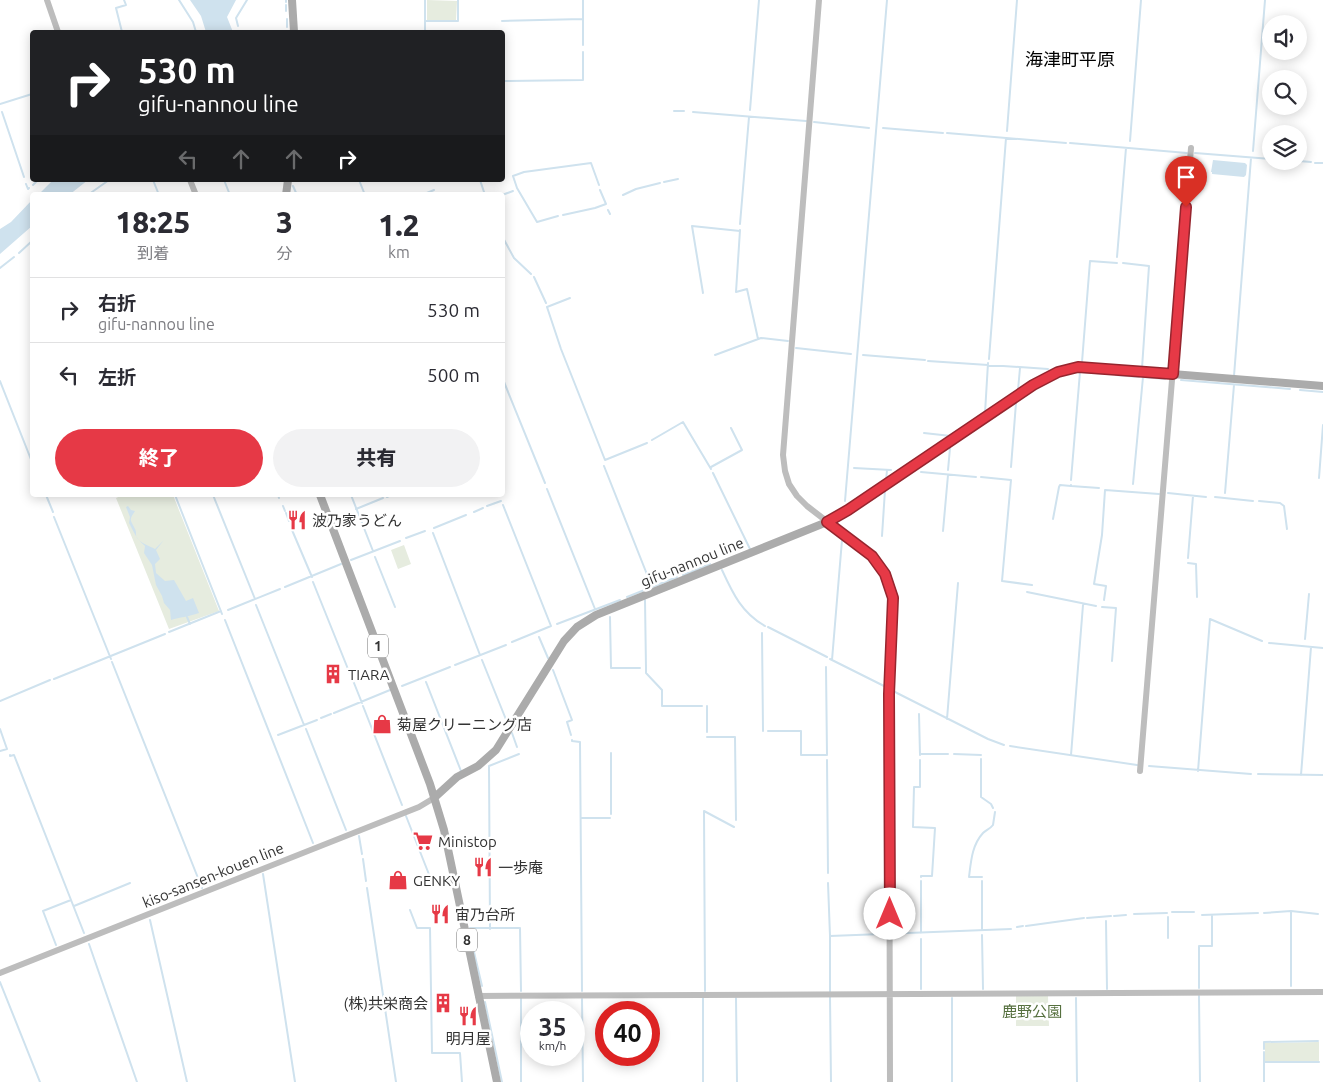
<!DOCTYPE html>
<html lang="ja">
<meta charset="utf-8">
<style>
body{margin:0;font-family:Ubuntu,"Noto Sans JP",sans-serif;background:#f2f2f3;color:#2b2b33;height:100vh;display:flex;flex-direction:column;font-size:19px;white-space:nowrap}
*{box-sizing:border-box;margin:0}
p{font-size:16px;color:#7c7c81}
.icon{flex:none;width:28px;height:28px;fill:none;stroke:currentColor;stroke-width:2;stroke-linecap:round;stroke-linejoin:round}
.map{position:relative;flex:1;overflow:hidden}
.panel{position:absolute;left:30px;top:192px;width:475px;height:305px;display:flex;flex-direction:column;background:#fff;border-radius:5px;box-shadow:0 2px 12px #0003}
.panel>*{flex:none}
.hud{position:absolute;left:30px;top:30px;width:475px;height:152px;border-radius:5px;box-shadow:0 2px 12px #0003;background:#202124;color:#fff;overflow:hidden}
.controls{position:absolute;left:1262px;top:15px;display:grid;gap:10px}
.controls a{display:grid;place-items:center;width:45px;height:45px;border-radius:50%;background:#fff;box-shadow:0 2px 12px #0003;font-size:25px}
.speed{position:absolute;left:520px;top:1001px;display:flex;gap:10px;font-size:25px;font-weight:700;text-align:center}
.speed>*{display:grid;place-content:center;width:65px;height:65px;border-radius:50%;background:#fff;box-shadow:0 2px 12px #0003;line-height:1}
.speed small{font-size:12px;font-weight:400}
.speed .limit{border:8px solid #d22;background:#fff;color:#111}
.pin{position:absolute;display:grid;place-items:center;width:42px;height:42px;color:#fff;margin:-51px -21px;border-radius:50% 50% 50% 0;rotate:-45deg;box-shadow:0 0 5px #0007}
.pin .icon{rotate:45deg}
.me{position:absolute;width:55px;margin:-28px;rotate:0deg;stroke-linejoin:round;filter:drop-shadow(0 0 4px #0008)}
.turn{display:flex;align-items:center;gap:18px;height:105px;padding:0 25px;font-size:22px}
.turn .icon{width:65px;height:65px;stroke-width:2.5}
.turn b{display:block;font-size:35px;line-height:42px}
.lanes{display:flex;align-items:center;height:48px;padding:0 25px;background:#0003;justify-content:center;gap:25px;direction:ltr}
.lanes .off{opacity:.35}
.eta{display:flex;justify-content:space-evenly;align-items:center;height:85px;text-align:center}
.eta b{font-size:30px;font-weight:800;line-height:35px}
.primary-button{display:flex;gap:10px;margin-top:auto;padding:10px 25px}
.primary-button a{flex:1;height:58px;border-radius:30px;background:#e63946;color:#fff;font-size:20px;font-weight:800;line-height:58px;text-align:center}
.primary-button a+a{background:#f2f2f3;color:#2b2b33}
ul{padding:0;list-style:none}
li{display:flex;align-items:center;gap:15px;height:65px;padding:0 25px;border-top:1px solid #e1e1e2}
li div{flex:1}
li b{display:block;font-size:19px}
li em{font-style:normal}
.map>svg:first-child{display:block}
.green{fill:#e6ecdf}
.water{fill:#cfe2ee}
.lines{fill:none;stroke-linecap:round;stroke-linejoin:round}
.stream{stroke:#cfe2ee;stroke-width:2}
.secondary{stroke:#bdbdbd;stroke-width:6}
.primary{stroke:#ababab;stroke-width:8}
.route-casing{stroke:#96252e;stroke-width:12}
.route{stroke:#e63946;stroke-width:9}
.labels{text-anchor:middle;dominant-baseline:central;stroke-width:5;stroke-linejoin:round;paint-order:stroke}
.shield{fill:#fff;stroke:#707070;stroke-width:1}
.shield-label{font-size:14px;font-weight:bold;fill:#333}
.poi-label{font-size:15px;fill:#333;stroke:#fff;text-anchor:start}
.street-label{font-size:15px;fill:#333;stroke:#fff}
.park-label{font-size:15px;fill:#56703f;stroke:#fff}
.quarter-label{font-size:18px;fill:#000;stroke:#fff}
</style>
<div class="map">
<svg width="1323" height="1082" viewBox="0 0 1323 1082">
<rect width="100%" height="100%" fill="#fff"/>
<path class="green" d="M427 0 457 1 456 20H427Z
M123 495H173L219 611 169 629 116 498Z
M404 545 411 564 398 569 391 550Z
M1016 996H1048L1049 1026H1016Z
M1319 1042V1061L1265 1062V1043Z"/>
<path class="water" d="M190 0H236L227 17 233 32H206L201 16Z
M1213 160 1245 163 1247 165 1246 175 1244 177 1212 174V172H1211Z
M53 180H88L69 195H38Z
M32 200V226L0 254V229L11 222Z
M128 506 131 510 135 511C128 521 131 520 135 529 137 533 135 534 137 538 141 543 149 546 155 549L164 540 156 550 160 559 155 564 156 573 165 581 174 580 186 601 193 598 199 613C188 617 180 617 171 620L170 610 164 603 162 596 156 585 152 565 144 553 145 546C135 537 135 534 129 523L130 517 126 507Z"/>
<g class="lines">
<path class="stream" d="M179 0 193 22 196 32
M286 0V2
M425 0V32
M286 5V11
M287 19V27
M425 21H458V0
M502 21 583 19
M238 26 236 18 247 0
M122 32 116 8 126 5 124 0
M583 45V0
M502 81 583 80V52
M0 104 32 94
M750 110 759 0
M674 111H684
M2 112 24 177
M693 112 806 121
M814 122 869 128
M883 128 943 133
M1007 131 1017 0
M947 133 1066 143
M1130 141 1141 0
M1070 143 1187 153
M1253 151 1265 0
M1195 153 1271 159
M1299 161 1311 162
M1315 163H1323
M153 180 159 195
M224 180 230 195
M359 180 365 195
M438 180H444
M480 180 485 195
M664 182 678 179
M26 184 28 189 29 188
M33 185 38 180
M293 186 297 195
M88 195 92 192
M94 195 92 192 109 180
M422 195 434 190
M502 195 513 191
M623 195 636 189 660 183
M608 210 610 214
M563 215 595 208 606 204 600 190
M558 216 537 222 517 188 513 176 524 172 591 163 599 185
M740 224 749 117
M740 230 736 292 747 289 758 339
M502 236 514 258 531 274
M19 253 32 241
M1117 257 1126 148
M1123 263 1149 266 1142 368
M0 268 14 257
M534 277 546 303
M703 293 692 226 740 231
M547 307 561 349 605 460 647 443
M547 307 570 298
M796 348 851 354
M715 355 761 338 788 341
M863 355 925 360
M989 359 1006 138
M928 361 1048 369
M1082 362 1090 261 1117 263
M1081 372 1109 374
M1116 375 1139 377
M1234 376 1251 158
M502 377 545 483
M1181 380 1290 389
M0 381 32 462
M1018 390 1020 368
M1300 390 1323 392
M985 413 988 363
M924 433 951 436
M652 440 683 422 711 469
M604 466 652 587
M711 467 742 450 731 428
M1011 467 1016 403
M854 468 891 470
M948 470 950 448
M921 472 976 477
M713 473 750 549
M981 477 1011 480 1002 581 1032 585
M1319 478 1323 425
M1071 480 1080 372
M886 481 887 470
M1133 484 1143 377 1165 379
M1071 486 1099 488
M547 489 595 609
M1168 493 1206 497
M1225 493 1234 385
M46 495 53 512
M175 495 222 614
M213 495 255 599
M278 495 279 498
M351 495 373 551
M387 497 391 495
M1215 497 1253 501
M845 501 887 0
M1259 501 1280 503 1284 506 1287 529
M503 505 551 626 512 642
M283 506 285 511
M487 506 501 501
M356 509 383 498
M474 512 483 508
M286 513 289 521
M54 517 111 659
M1053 519 1059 487 1060 485 1071 486V485
M434 528 466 515
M292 530 312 577
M943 531 948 475
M433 533 480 655
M882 536 885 490
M406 538 425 531
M375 557 395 607
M1188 558 1193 496
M351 560 400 541
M1188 563 1196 564 1197 597
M722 570C733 594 742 613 765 626
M683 575 710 564
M313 582 350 674
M285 587 341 564
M1027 592 1096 606
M627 597 677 577
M645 600 646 669V673L662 690V706H702
M1104 600 1106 586 1094 584 1102 535 1105 490 1159 494
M256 605 304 725
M1102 607 1116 608 1112 661
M228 610 280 589
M187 617 190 624
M610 617 611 668H640
M225 620 313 843
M557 624 620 600
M768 627 827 657
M169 632 221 611
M762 633 763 731
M539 637 548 658
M1305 639 1309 594
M1269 643 1323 648
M830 659 884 686
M482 660 507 722
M832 660 842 540
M112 662 202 888
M455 665 506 645
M553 670 572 720 567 722 571 735
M352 678 362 703
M54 679 165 634
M426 682 461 771
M402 686 450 667
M893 691 988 739 1004 745
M0 701 50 680
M363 706 402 805
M707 706V732
M334 713 390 690
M919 714 920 755
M321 718 331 714
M947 719 958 583
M0 729 7 749 0 751
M306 729 346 830
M768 731H801V755H827L826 667
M512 733 517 747
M278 735 317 720
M707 737H735L736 820
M572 740V741L580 742 582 991
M1010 746 1137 765
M611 753V814
M920 754H948
M954 754 981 755
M10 755V756L14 755 84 933
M1071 755 1083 605
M981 759V797L991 804 993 808
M827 760 828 873
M920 760V787H914L913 827 935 828 932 876H921V877
M1149 766 1251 774
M1198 771 1210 619 1262 641
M1258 774 1323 775
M1301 775 1311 647
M406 816 430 877
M581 818H610
M359 836 362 854
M363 859 366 881
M263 874 295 1082
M982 877H969C971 861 972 845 983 833 986 830 990 829 993 825L995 812
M921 881V933
M982 881V930
M828 883 830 936
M367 888 396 1082
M74 906 130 883
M410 910 417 928H430L432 1053H460L462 1082
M1291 911V986
M1172 912H1194
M1264 913 1291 911 1318 914
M1134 914 1167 913
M1202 915 1258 913
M1114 916 1126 915
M1168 917V938
M1087 918 1111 916
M150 920 187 1082
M1106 921 1107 989
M1026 926 1084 918
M1017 927 1023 926
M490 929 489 766 519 754
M982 935 983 989
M472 939 470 928H520L521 991
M921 939V989
M89 944 137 1082
M56 945 43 911 71 900
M474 952 482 986
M0 982 40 1082
M1199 988V946H1212V915
M705 991 704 811 734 827
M830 992V936L1011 929
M1199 996 1200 1082
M830 997 831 1082
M521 998V1082
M703 998V1082
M736 998 737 1082
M952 998V1082
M1076 998 1077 1082
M582 999 583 1082
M485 1002 502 1082
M1264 1049V1042L1318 1041
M1264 1052V1082
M1264 1062H1319"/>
<path class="secondary" d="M47 0 58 32
M819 0 783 455 785 471 789 484 797 496 807 506 872 556 885 574 893 598 889 694 890 1082
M190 180 196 195
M1140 771 1191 148
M0 973 419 807 434 798
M478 996 1323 992"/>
<path class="primary" d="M292 0 294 32
M286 195 288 180
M320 495 430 784 444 830 497 1082
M434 798 457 777 478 766 496 750 564 641 577 627 596 615 827 522 841 515 1050 375 1073 368 1085 367 1323 386"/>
</g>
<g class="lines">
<defs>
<path id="route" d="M890 914 889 694 893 598 885 574 872 556 827 522 848 510 1033 385 1058 372 1078 367 1173 374 1186 207"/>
</defs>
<use href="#route" class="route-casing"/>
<use href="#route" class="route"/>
</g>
<defs>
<symbol id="restaurant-bare" viewBox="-9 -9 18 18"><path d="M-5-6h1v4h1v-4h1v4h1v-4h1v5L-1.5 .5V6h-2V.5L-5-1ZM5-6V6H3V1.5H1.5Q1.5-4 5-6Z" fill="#e63946" stroke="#fff" stroke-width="2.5" paint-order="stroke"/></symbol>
<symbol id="building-bare" viewBox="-9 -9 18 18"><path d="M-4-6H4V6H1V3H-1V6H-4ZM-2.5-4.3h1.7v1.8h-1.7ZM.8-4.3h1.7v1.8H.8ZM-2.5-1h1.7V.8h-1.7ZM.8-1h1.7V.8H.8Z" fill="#e63946" stroke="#fff" stroke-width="2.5" paint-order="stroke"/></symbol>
<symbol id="shop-bare" viewBox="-9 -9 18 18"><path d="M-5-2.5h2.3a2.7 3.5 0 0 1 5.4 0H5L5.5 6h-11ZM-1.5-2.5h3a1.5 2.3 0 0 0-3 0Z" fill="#e63946" stroke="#fff" stroke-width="2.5" paint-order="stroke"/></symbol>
<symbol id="supermarket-bare" viewBox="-9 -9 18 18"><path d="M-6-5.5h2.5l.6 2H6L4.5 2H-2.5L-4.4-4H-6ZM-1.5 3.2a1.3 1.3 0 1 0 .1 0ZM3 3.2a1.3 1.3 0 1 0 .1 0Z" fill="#e63946" stroke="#fff" stroke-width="2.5" paint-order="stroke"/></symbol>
</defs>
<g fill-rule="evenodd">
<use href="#restaurant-bare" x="283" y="506" width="28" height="28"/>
<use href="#building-bare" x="319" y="660" width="28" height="28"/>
<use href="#shop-bare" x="368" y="710" width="28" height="28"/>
<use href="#supermarket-bare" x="409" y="827" width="28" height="28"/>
<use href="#restaurant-bare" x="469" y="853" width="28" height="28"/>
<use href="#shop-bare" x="384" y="866" width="28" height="28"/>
<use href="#restaurant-bare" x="426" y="900" width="28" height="28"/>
<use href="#building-bare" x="429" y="989" width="28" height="28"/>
<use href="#restaurant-bare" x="454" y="1002" width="28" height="28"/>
</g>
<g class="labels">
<g class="shield">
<rect x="368" y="634.5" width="20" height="23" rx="4"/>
<rect x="457" y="928.5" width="20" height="23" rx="4"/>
</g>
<g class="shield-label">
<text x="378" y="646">1</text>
<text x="467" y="940">8</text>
</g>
<g class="poi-label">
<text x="312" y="520">波乃家うどん</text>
<text x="348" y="674">TIARA</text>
<text x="397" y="724">菊屋クリーニング店</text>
<text x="438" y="841">Ministop</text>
<text x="498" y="867">一歩庵</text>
<text x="413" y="880">GENKY</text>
<text x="455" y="914">宙乃台所</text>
<text x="428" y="1003" text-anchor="end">(株)共栄商会</text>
<text x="468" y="1038" text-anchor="middle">明月屋</text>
</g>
<g class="street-label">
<text transform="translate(692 562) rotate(-22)">gifu-nannou line</text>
<text transform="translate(213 875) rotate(-22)">kiso-sansen-kouen line</text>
</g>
<g class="park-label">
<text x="1032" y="1011">鹿野公園</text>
</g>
<g class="quarter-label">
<text x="1070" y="59">海津町平原</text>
</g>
</g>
</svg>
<div class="controls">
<a><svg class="icon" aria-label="sound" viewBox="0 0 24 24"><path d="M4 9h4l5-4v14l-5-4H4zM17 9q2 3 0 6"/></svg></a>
<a><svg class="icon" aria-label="search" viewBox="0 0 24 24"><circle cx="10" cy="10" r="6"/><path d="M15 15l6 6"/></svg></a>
<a><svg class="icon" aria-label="layers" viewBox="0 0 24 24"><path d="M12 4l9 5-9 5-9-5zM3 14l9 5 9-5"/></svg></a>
</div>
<div class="speed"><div>35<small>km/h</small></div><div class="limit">40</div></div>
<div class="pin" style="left:1186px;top:207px;background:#d93025"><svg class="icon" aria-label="arrive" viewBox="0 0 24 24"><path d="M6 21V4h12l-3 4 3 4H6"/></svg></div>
<svg class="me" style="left:890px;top:914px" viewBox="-20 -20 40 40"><circle r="19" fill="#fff"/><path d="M0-13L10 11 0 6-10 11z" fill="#e63946"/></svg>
<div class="hud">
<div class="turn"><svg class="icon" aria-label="right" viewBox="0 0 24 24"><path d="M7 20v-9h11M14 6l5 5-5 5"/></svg><div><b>530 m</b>gifu-nannou line</div></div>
<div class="lanes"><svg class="icon off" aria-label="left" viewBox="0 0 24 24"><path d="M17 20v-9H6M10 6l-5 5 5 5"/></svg><svg class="icon off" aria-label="ahead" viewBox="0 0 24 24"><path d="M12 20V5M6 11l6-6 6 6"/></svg><svg class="icon off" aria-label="ahead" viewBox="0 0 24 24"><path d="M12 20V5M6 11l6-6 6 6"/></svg><svg class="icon" aria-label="right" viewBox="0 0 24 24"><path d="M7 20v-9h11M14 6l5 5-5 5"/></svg></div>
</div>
<section class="panel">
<div class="eta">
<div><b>18:25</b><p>到着</p></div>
<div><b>3</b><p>分</p></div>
<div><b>1.2</b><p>km</p></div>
</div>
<ul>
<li><svg class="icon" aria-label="right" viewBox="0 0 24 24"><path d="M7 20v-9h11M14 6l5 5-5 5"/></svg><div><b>右折</b><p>gifu-nannou line</p></div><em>530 m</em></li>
<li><svg class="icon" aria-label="left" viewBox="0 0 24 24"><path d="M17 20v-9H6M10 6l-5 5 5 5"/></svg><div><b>左折</b></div><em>500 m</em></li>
</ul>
<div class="primary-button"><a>終了</a><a>共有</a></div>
</section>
</div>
